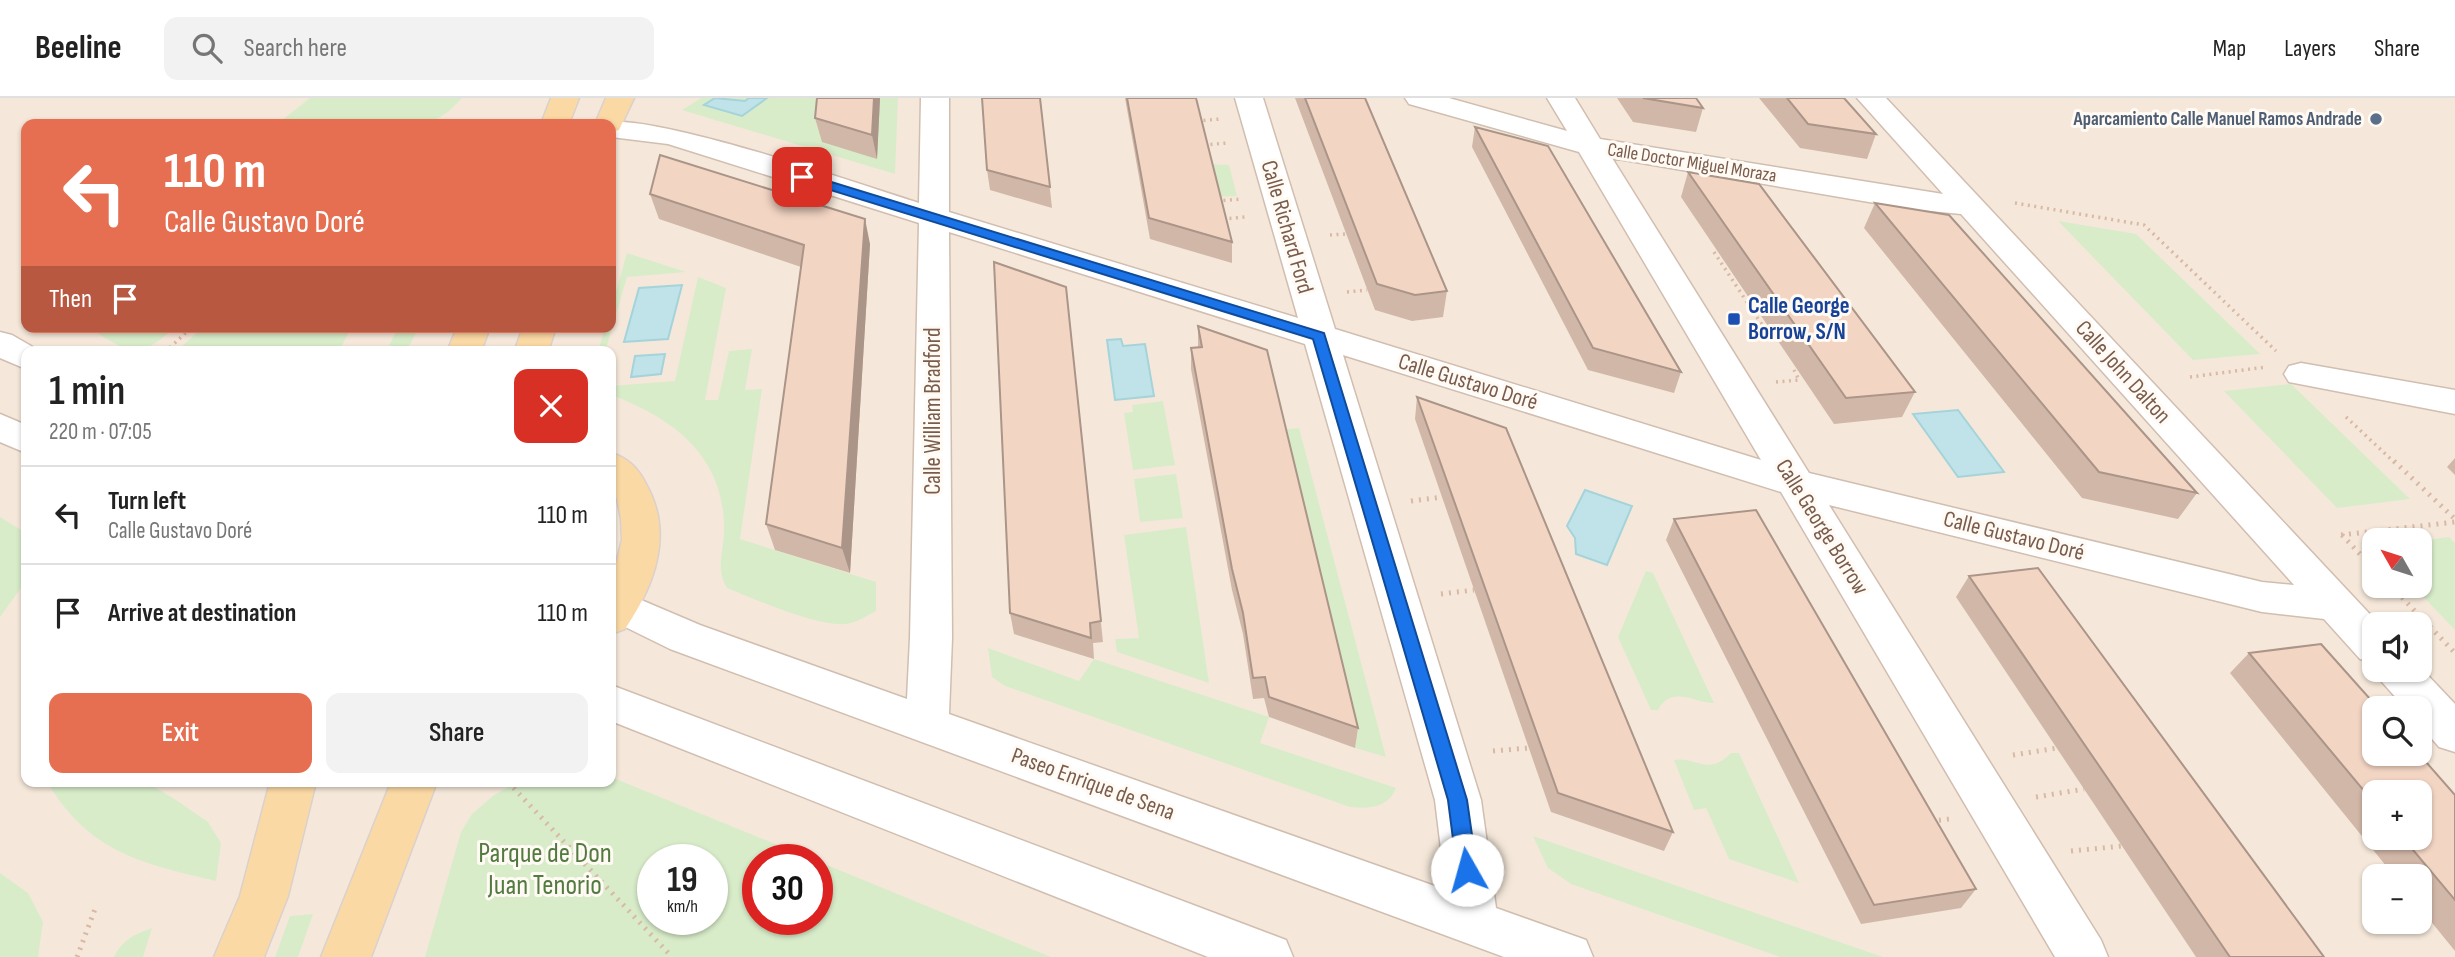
<!DOCTYPE html>
<meta charset="utf-8">
<style>
body{margin:0;font-family:"Sofia Sans Condensed",sans-serif;background:#f2f2f2;color:#222;height:100vh;display:flex;flex-direction:column;font-size:26px;white-space:nowrap}
*{box-sizing:border-box;margin:0}
p{font-size:23px;color:#767676}
.icon{flex:none;width:38px;height:38px;fill:none;stroke:currentColor;stroke-width:2;stroke-linecap:round;stroke-linejoin:round}
.map{position:relative;flex:1;overflow:hidden}
.details{position:absolute;left:21px;top:248px;width:595px;height:441px;display:flex;flex-direction:column;background:#fff;border-radius:14px;box-shadow:0 2px 5px #0004}
.details>*{flex:none}
.guide{position:absolute;left:21px;top:21px;width:595px;height:214px;border-radius:14px;box-shadow:0 2px 5px #0004;background:#e76f51;color:#fff;overflow:hidden}
.needle{width:46px;rotate:309deg}
.tools{position:absolute;left:2362px;top:430px;display:grid;gap:14px}
.tools a{display:grid;place-items:center;width:70px;height:70px;border-radius:14px;background:#fff;box-shadow:0 2px 5px #0004;font-size:35px}
.speed{position:absolute;left:637px;top:746px;display:flex;gap:14px;font-size:35px;font-weight:700;text-align:center}
.speed>*{display:grid;place-content:center;width:91px;height:91px;border-radius:50%;background:#fff;box-shadow:0 2px 5px #0004;line-height:1}
.speed small{font-size:18px;font-weight:400}
.speed .limit{border:10px solid #d22;background:#fff;color:#111}
.pin{position:absolute;display:grid;place-items:center;width:60px;height:60px;color:#fff;margin:-30px;border-radius:14px;box-shadow:0 4px 10px #0006}
.me{position:absolute;width:77px;margin:-38px;rotate:353deg;stroke-linejoin:round;filter:drop-shadow(0 0 5px #0008)}
.turn{display:flex;align-items:center;gap:24px;height:147px;padding:0 28px;font-size:32px}
.turn .icon{width:91px;height:91px;stroke-width:2.5}
.turn b{display:block;font-size:49px;line-height:60px}
.then{display:flex;align-items:center;height:66px;padding:0 28px;background:#0003;gap:14px;font-size:26px}
.round{display:grid;place-items:center;flex:none;width:74px;height:74px;border-radius:14px;background:#f2f2f2}
.head{display:flex;align-items:center;justify-content:space-between;height:119px;padding:0 28px}
h1{font-size:42px;font-weight:600;line-height:52px}
.primary-button{display:flex;gap:14px;margin-top:auto;padding:14px 28px}
.primary-button a{flex:1;height:80px;border-radius:14px;background:#e76f51;color:#fff;font-size:28px;font-weight:600;line-height:80px;text-align:center}
.primary-button a+a{background:#f2f2f2;color:#222}
ul{padding:0;list-style:none}
li{display:flex;align-items:center;gap:21px;height:98px;padding:0 28px;border-top:2px solid #e0e0e0}
li div{flex:1}
li b{display:block;font-size:26px}
li em{font-style:normal}
header{display:flex;align-items:center;gap:42px;box-sizing:border-box;height:98px;padding:0 35px;background:#fff;border-bottom:2px solid #e0e0e0}
header strong{font-size:33px}
nav{display:flex;gap:38px;margin-inline-start:auto;font-size:24px}
.search{width:490px;height:63px;background:#f2f2f2;display:flex;align-items:center;gap:18px;box-sizing:border-box;padding:0 24px;border-radius:14px;color:#767676;font-size:26px}
.map>svg:first-child{display:block}
.residential{fill:#f5e8da;fill-rule:evenodd}
.green{fill:#d8ecc9;fill-rule:evenodd}
.water{fill:#bfe3e8;stroke:#a5d3da;stroke-width:2}
.lines{fill:none;stroke-linecap:round;stroke-linejoin:round}
.street-casing{stroke:#d1beb0;stroke-width:3}
.primary-casing{stroke:#dad1cd;stroke-width:3}
.path-far1{stroke:#d9b8a5;stroke-width:3.5;stroke-dasharray:2 4.5;stroke-linecap:butt}
.path{stroke:#d9b8a5;stroke-width:5;stroke-dasharray:2 6;stroke-linecap:butt}
.street{fill:#fff;fill-rule:evenodd}
.primary{fill:#fbd9a5;fill-rule:evenodd}
.wall{fill:#d1b7a8;fill-rule:evenodd}
.shaded-wall{fill:#aa9588}
.building{fill:#f3d5c3;stroke:#aa9588;stroke-width:2}
.route{fill:#1a73e8;stroke:#114b97;stroke-width:2}
.service-dot{fill:#5c6f8a;stroke:#fffaf3;stroke-width:2.5}
.transit-dot{fill:#1a4fb4;stroke:#fffaf3;stroke-width:2.5}
.labels{text-anchor:middle;dominant-baseline:central;stroke-width:6;stroke-linejoin:round;paint-order:stroke}
.far-service-label{font-size:19px;font-weight:bold;fill:#4e5e75;stroke:#fffaf3;text-anchor:end}
.far-street-label{font-size:19px;fill:#7a5c4d;stroke:#fffaf3}
.street-label{font-size:23px;fill:#7a5c4d;stroke:#fffaf3}
.transit-label{font-size:23px;font-weight:bold;fill:#164399;stroke:#fffaf3;text-anchor:start}
.near-park-label{font-size:28px;fill:#537a41;stroke:#fffaf3}
</style>
<header>
<strong>Beeline</strong>
<div class="search"><svg class="icon" aria-label="search" viewBox="0 0 24 24"><circle cx="10" cy="10" r="6"/><path d="M15 15l6 6"/></svg>Search here</div>
<nav><a>Map</a><a>Layers</a><a>Share</a></nav>
</header>
<div class="map">
<svg width="2455" height="859" viewBox="0 0 2455 859">
<rect width="100%" height="100%" fill="#fdf6ec"/>
<path class="residential" d="M0 0H2455V859H0ZM26 26H611V229H26ZM26 254H611V684H26ZM2375 443H2420V488H2375ZM2375 527H2420V572H2375ZM2375 611H2420V656H2375ZM2375 695H2420V740H2375ZM653 761H712V821H653ZM758 761H817V821H758ZM2375 779H2420V824H2375Z"/>
<path class="green" d="M310 0H462L448 14 429 26H369L351 23 327 26H277Z
M701 0H898L895 76 682 12Z
M1208 66 1229 67 1237 98 1216 99Z
M2058 123 2136 136 2260 256 2193 262Z
M627 155 686 174 627 179 605 254H598L605 229H611V211Z
M698 179 726 190 705 302H718L729 253 752 251 745 292 762 291 740 441 876 484V513C866 518 856 525 846 526 818 529 754 501 727 490 715 470 724 454 724 432 725 359 674 320 611 297V288L675 283Z
M87 229H175C135 266 129 253 87 229Z
M203 229H351L339 254H176Z
M398 229H419L406 254H386Z
M2291 286 2410 401 2337 410 2224 293Z
M1163 303 1175 367 1133 372 1124 315 1133 314 1132 307Z
M1299 330 1386 659 1355 650 1280 332Z
M1176 376 1183 420 1140 424 1134 381Z
M0 419 26 435V483L0 519Z
M1186 429 1209 585 1117 554 1115 541 1139 540 1124 437Z
M2449 439 2455 445V532L2413 488H2420V443H2418Z
M1646 473 1653 475 1714 605C1696 606 1672 586 1658 612H1651L1618 539Z
M988 550 1079 583 1094 561 1269 619 1260 645 1396 690C1388 710 1369 711 1350 709L1005 588 992 579Z
M1731 655H1739L1799 785 1729 761 1706 710 1694 712 1674 662C1696 658 1707 679 1731 655Z
M611 679 812 761H758V821H817V763L1051 859H425L461 734 472 716 494 697 518 684H611ZM653 761H712V821H653Z
M47 684H146L176 702 208 724 221 745 216 783C141 765 90 755 47 684Z
M1533 738 1883 859H1780L1571 786 1548 770Z
M0 775 28 795 43 824 38 859H0Z
M313 816 298 859H275L290 818Z
M152 830 143 859H114C122 842 135 836 152 830Z"/>
<path class="water" d="M715 0 745 3 749 0H767L742 18 704 7Z
M682 187 668 241 624 244 639 190Z
M1121 241 1123 248 1145 246 1154 298 1115 302 1107 242Z
M665 256 661 276 631 279 635 258Z
M1958 312 2004 374 1958 379 1913 316Z
M1585 392 1632 408 1607 467 1576 456 1575 440 1567 428Z"/>
<g class="lines">
<defs>
<path id="street" d="M921 0H949V114L1298 220 1235 0H1263L1335 231 1761 362 1579 54 1409 6 1405 0H1449L1567 33 1547 0H1575L1600 41 1943 96 1857 0H1886L2380 527H2375V565L2360 561 2324 521 2262 514 1829 407 2101 842 2108 859H2055L1781 394 1343 257 1481 702 1496 810 1586 842 1593 859H1504L670 551 611 522V496L620 493 700 527 907 601 910 540 919 125 668 46 611 39V26H600C639 9 867 89 919 105ZM1612 60 1910 111 1961 116 2294 487 2262 484 1809 375ZM949 134 1305 246 1435 702 1446 792 949 616 952 540Z
M0 234 12 237 38 252 26 254V271L0 260Z
M2301 265 2455 292V316L2289 284 2284 276 2289 268Z
M0 316 26 327V355L0 344Z
M2420 569 2455 606V654L2439 649 2420 627V611H2406L2382 584 2376 572H2420Z
M611 587 1286 842 1293 859H1208L611 623Z"/>
<path id="primary" d="M551 0H579L569 26H541Z
M606 0H634L619 32 611 34V26H595Z
M457 229H490L481 254H447Z
M523 229H556L548 254H514Z
M611 355C628 360 638 370 646 386 674 435 655 487 625 531L611 536V485L622 442 621 421 617 401 611 390Z
M270 684H316L288 798 264 859H214L240 798Z
M391 684H437L371 859H321Z"/>
</defs>
<use href="#street" class="street-casing"/>
<use href="#primary" class="primary-casing"/>
<path class="path-far1" d="M1197 23 1220 21
M1204 47 1227 45
M1217 103 1242 101
M2015 105 2144 127 2276 253
M1223 121 1245 119
M1330 137 1346 136
M1714 154 1768 236 1751 238
M1347 194 1367 192
M165 254 192 229
M2190 279 2266 269
M1776 284 1799 282 1794 272
M2346 319 2395 365"/>
<path class="path" d="M2394 363 2455 421
M1411 403 1442 399
M2341 437 2455 424
M2342 437 2375 472
M2391 488 2455 555
M1441 496 1474 492
M1493 653 1529 650
M2013 657 2057 650
M508 684 672 859
M2036 699 2084 691
M1931 723 1950 721
M2071 753 2122 748
M77 859 95 811"/>
<use href="#street" class="street"/>
<use href="#primary" class="primary"/>
</g>
<path class="wall" d="M880 0 877 61 822 44 815 20Z
M1040 0 1052 110 990 92 987 72Z
M1125 0H1196L1232 144V165L1150 141Z
M1295 0H1365L1447 193 1443 219 1412 223 1375 212Z
M1617 0H1696L1703 10 1696 34 1633 24Z
M1759 0H1844L1876 36 1867 61 1800 50Z
M1475 29 1681 274 1674 295 1588 272 1472 49Z
M1688 74 1915 294 1902 319 1834 326 1681 99Z
M650 96 870 146 850 475 775 452 766 426 801 169 659 121Z
M1875 105 2197 395 2178 421 2082 400 1864 130Z
M1066 189 1103 544 1093 545 1094 561 1014 536 1010 515Z
M1198 228 1358 630 1355 650 1269 619 1264 600 1253 601 1243 536 1232 492 1191 271V250L1198 249Z
M1417 299 1673 734 1664 753 1551 714 1415 321Z
M2455 360V377L2447 369Z
M1674 421 1976 791 1961 810 1861 826 1666 442Z
M1969 478 2324 859H2196L1956 499Z
M2249 555 2455 697V853L2420 810V779H2395L2230 575ZM2375 695 2420 740H2375Z"/>
<path class="shaded-wall" d="M874 0H880L877 61 872 37Z
M865 121 870 146 850 475 842 450Z"/>
<path class="building" d="M817 0H874L872 37 815 20Z
M982 0H1040L1050 89 987 72Z
M1127 0H1196L1232 144 1149 120Z
M1305 0H1365L1447 193 1415 197 1377 186Z
M1643 0H1696L1703 10Z
M1787 0H1844L1876 36 1808 26Z
M1475 29 1548 48 1681 274 1593 250Z
M660 57 865 121 842 450 766 426 804 147 650 96Z
M1688 74 1759 86 1915 294 1846 300Z
M1875 105 1949 117 2197 395 2099 374Z
M994 164 1066 189 1101 523 1090 525 1091 540 1010 515Z
M1198 228 1267 252 1358 630 1269 599 1265 579 1253 580 1243 515 1232 471 1191 250 1202 249Z
M1417 299 1506 330 1673 734 1558 695Z
M1756 412 1976 791 1874 807 1674 421Z
M2038 470 2324 859H2230L1969 478Z
M2321 546 2379 611H2375V656H2419L2455 697V802L2403 740H2420V695H2375V706L2249 555Z"/>
<path class="route" d="M802 75 1324 235 1467 702 1477 772 1474 778 1467 780 1460 778 1457 772 1448 702 1313 241 798 82 796 79Z"/>
<circle class="service-dot" cx="2376" cy="21" r="7"/>
<rect class="transit-dot" x="1727" y="214" width="14" height="14" rx="3.5"/>
<g class="labels">
<g class="far-service-label">
<text x="2362" y="21">Aparcamiento Calle Manuel Ramos Andrade</text>
</g>
<g class="far-street-label">
<text transform="translate(1692 65) rotate(9)">Calle Doctor Miguel Moraza</text>
</g>
<g class="street-label">
<text transform="translate(1287 129) rotate(74)">Calle Richard Ford</text>
<text transform="translate(2123 274) rotate(48)">Calle John Dalton</text>
<text transform="translate(1468 284) rotate(17)">Calle Gustavo Doré</text>
<text transform="translate(933 313) rotate(-90)">Calle William Bradford</text>
<text transform="translate(1822 429) rotate(58)">Calle George Borrow</text>
<text transform="translate(2014 438) rotate(14)">Calle Gustavo Doré</text>
<text transform="translate(1093 686) rotate(20)">Paseo Enrique de Sena</text>
</g>
<g class="transit-label">
<text x="1748" y="208">Calle George<tspan x="1748" dy="26">Borrow, S/N</tspan></text>
</g>
<g class="near-park-label">
<text x="545" y="755">Parque de Don<tspan x="545" dy="32">Juan Tenorio</tspan></text>
</g>
</g>
</svg>
<div class="tools">
<a><svg class="needle" viewBox="-14 -14 28 28"><path d="M0-13l5 13h-10z" fill="#e53935"/><path d="M0 13l5-13h-10z" fill="#767676"/></svg></a>
<a><svg class="icon" aria-label="sound" viewBox="0 0 24 24"><path d="M4 9h4l5-4v14l-5-4H4zM17 9q2 3 0 6"/></svg></a>
<a><svg class="icon" aria-label="search" viewBox="0 0 24 24"><circle cx="10" cy="10" r="6"/><path d="M15 15l6 6"/></svg></a>
<a>+</a>
<a>−</a>
</div>
<div class="speed"><div>19<small>km/h</small></div><div class="limit">30</div></div>
<div class="pin" style="left:802px;top:79px;background:#d93025"><svg class="icon" aria-label="arrive" viewBox="0 0 24 24"><path d="M6 21V4h12l-3 4 3 4H6"/></svg></div>
<svg class="me" style="left:1467px;top:772px" viewBox="-20 -20 40 40"><circle r="19" fill="#fff"/><path d="M0-13L10 11 0 6-10 11z" fill="#1a73e8"/></svg>
<div class="guide">
<div class="turn"><svg class="icon" aria-label="left" viewBox="0 0 24 24"><path d="M17 20v-9H6M10 6l-5 5 5 5"/></svg><div><b>110 m</b>Calle Gustavo Doré</div></div>
<div class="then">Then<svg class="icon" aria-label="arrive" viewBox="0 0 24 24"><path d="M6 21V4h12l-3 4 3 4H6"/></svg></div>
</div>
<section class="details">
<div class="head"><div><h1>1 min</h1><p>220 m · 07:05</p></div><a class="round" style="background:#d93025;color:#fff"><svg class="icon" aria-label="close" viewBox="0 0 24 24"><path d="M6 6l12 12M18 6L6 18"/></svg></a></div>
<ul>
<li><svg class="icon" aria-label="left" viewBox="0 0 24 24"><path d="M17 20v-9H6M10 6l-5 5 5 5"/></svg><div><b>Turn left</b><p>Calle Gustavo Doré</p></div><em>110 m</em></li>
<li><svg class="icon" aria-label="arrive" viewBox="0 0 24 24"><path d="M6 21V4h12l-3 4 3 4H6"/></svg><div><b>Arrive at destination</b></div><em>110 m</em></li>
</ul>
<div class="primary-button"><a>Exit</a><a>Share</a></div>
</section>
</div>
